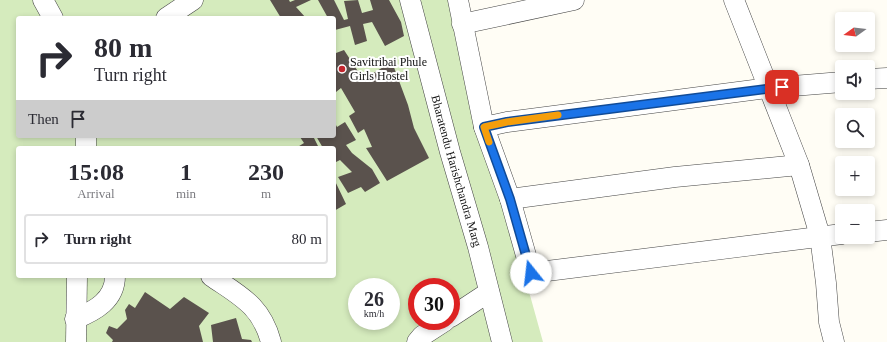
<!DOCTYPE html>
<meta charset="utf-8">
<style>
body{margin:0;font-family:Georgia,serif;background:#f2f2f3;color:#2b2b33;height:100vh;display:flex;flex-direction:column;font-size:15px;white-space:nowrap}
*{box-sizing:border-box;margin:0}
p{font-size:13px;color:#7c7c81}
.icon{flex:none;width:22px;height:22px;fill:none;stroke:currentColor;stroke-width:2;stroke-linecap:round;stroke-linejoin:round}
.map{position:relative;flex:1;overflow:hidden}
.sheet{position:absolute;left:16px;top:146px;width:320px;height:132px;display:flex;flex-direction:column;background:#fff;border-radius:4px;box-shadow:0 2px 6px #0003}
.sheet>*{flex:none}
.banner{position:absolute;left:16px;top:16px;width:320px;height:122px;border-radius:4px;box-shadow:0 2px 6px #0003;background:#fff;color:#2b2b33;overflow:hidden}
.needle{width:26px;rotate:255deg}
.fabs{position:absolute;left:835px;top:12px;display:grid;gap:8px}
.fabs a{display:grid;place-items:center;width:40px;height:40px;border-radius:4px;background:#fff;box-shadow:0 2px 6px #0003;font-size:20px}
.speed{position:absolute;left:348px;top:278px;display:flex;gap:8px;font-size:20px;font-weight:700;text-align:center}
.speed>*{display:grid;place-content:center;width:52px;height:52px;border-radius:50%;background:#fff;box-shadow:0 2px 6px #0003;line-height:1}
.speed small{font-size:10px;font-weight:400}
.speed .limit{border:6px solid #d22;background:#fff;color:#111}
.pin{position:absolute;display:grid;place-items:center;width:34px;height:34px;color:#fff;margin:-17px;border-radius:8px;box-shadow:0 2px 6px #0006}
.me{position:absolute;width:44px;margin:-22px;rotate:344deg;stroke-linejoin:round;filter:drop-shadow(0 0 3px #0008)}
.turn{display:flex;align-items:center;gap:14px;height:84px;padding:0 12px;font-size:18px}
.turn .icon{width:52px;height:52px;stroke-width:2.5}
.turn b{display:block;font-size:28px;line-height:34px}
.then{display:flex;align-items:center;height:38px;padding:0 12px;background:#0003;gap:8px;font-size:15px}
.eta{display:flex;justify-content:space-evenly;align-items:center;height:68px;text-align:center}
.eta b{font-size:24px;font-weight:700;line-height:28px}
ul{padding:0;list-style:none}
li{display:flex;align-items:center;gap:12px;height:50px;margin:0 8px 6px;padding:0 4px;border:2px solid #e1e1e2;border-radius:4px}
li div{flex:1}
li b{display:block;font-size:15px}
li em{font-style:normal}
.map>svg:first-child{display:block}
.grass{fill:#d5ebbd;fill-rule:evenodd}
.building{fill:#5a524d}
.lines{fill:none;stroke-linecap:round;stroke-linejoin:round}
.minor-casing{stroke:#444;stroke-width:21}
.minor{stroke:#fff;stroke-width:20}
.route-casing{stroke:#114b97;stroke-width:10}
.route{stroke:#1a73e8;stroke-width:7}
.slow{stroke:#f59e0b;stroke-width:7}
.poi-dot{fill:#c4262e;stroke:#fff;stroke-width:1.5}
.labels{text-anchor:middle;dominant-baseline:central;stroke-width:4;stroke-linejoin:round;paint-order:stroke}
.poi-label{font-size:12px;fill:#111;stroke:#fff;text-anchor:start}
.street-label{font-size:12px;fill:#111;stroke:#fff}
</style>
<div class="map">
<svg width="887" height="342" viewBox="0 0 887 342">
<rect width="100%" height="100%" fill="#fffdf5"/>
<path class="grass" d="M0 0H448L543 342H0ZM18 18H334V136H18ZM18 148H334V276H18ZM357 287H391V321H357ZM417 287H451V321H417Z"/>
<path class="building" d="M270 0H289L290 2 295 0H311L296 7 306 18H281Z
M318 0H334L344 20 348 19 344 1 358 0 362 13 373 10 370 0H389L401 22 404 36 385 46 372 22 363 24 367 41 355 45 350 26 335 30 334 18H328Z
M334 50 336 53 344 50 363 79 392 62 408 105 414 128 429 158 387 181 366 148 372 147 364 129 358 133 349 116 355 112 341 88 336 92 334 88Z
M334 121 337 127 345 122 356 140 346 145 352 153 372 169 380 183 365 192 361 187 348 193 338 177 352 172 340 160 334 163V148H323L316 136H334Z
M301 136H313L319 148H296L304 143 300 137Z
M334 179 346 204 334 211Z
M145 292 170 309 184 297 209 313 199 326 203 342H112L113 340 106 333 109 326 117 329 127 319 125 310 129 304 135 308Z
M236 318 242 339 251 340 252 342H213L211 325Z"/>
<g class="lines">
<defs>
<g id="minor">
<path d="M43 0 53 18"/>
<path id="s1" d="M410 0 450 152 478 247 502 342"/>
<path d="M458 0 484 127 510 199"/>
<path d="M734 0 799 165 820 236 826 283 829 322 834 342"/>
<path d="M166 18 193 0"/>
<path d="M462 24 574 0"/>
<path d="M868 79 887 78"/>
<path d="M484 127 507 122 768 88 842 82"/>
<path d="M86 136V148"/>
<path d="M799 165 675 177 510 199 531 273 842 234"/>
<path d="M868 232 887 230"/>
<path d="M211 276C240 296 261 305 271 342"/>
<path d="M451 317 489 292"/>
<path d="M75 319C95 311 115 300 115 276"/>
<path d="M76 342 77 276"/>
<path d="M417 342 422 336 445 321"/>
</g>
</defs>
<use href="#minor" class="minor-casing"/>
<use href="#minor" class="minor"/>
</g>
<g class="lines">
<defs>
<path id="route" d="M531 273 510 199 484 127 507 122 782 87"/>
</defs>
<use href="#route" class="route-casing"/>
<use href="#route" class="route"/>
<path class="slow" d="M489 142 484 127 507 122 558 115"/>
</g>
<circle class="poi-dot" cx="342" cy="69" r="4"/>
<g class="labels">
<g class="poi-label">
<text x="350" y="62">Savitribai Phule<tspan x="350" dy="14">Girls Hostel</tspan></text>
</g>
<g class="street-label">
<text stroke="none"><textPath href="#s1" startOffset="177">Bharatendu Harishchandra Marg</textPath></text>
</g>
</g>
</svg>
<div class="fabs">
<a><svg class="needle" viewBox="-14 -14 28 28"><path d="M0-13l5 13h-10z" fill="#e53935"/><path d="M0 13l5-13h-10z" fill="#7c7c81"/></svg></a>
<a><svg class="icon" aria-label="sound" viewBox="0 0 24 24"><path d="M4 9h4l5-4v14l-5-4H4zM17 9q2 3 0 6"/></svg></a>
<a><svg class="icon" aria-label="search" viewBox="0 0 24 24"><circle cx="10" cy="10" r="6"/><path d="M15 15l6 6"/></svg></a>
<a>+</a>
<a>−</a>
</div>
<div class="speed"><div>26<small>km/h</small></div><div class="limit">30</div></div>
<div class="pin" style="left:782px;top:87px;background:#d93025"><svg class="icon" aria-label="arrive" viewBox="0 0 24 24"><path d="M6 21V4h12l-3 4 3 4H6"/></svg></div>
<svg class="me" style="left:531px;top:273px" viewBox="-20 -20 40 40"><circle r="19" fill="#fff"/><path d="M0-13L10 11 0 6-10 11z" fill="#1a73e8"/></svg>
<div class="banner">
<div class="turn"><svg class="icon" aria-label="right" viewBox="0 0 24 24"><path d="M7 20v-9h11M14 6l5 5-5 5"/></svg><div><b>80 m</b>Turn right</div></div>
<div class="then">Then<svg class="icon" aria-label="arrive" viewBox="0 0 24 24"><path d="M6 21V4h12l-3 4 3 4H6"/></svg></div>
</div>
<section class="sheet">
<div class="eta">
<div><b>15:08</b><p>Arrival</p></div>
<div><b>1</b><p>min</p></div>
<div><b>230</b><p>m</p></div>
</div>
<ul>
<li><svg class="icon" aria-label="right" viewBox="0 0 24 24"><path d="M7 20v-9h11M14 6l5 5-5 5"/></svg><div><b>Turn right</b></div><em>80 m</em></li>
</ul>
</section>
</div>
